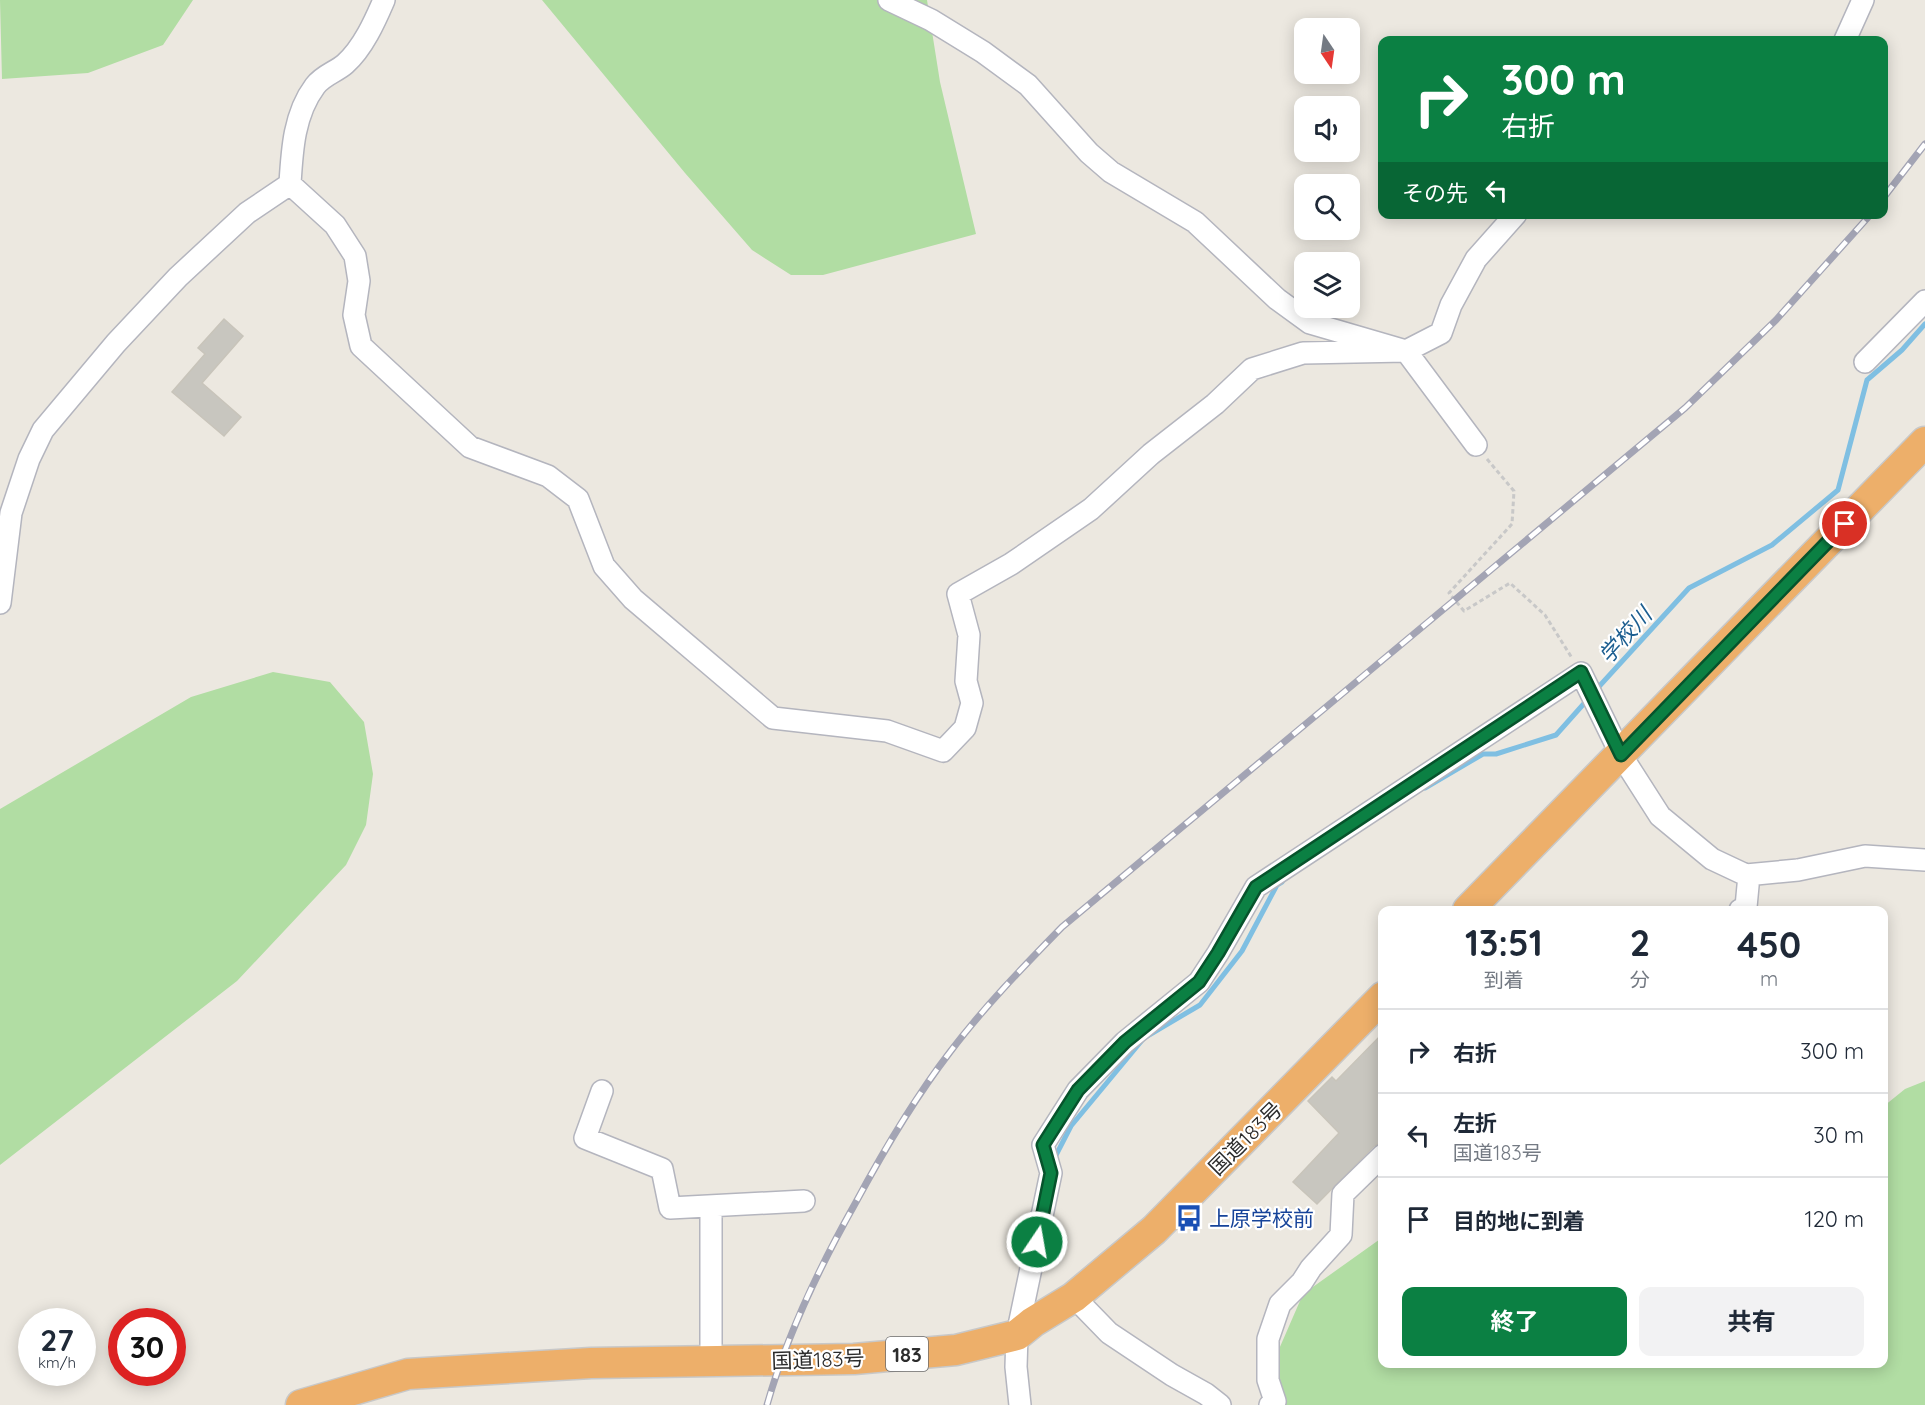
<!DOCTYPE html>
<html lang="ja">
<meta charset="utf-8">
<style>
body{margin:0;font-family:Quicksand,"Noto Sans JP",sans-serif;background:#f2f2f3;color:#1f2937;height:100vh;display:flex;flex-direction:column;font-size:22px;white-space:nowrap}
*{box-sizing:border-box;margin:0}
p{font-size:20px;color:#747a83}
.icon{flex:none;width:33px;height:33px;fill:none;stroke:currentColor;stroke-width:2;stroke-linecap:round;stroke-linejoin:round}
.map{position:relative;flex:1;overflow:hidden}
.side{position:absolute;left:1378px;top:906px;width:510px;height:462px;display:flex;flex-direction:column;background:#fff;border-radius:12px;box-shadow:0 3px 15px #0003}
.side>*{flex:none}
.guide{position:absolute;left:1378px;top:36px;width:510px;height:183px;border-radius:12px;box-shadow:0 3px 15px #0003;background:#0b8043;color:#fff;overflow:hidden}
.needle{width:39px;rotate:167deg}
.buttons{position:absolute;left:1294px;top:18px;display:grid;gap:12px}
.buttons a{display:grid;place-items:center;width:66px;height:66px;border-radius:12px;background:#fff;box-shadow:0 3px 15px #0003;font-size:30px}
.speed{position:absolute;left:18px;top:1308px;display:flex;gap:12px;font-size:30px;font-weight:700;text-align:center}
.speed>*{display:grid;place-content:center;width:78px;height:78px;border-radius:50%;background:#fff;box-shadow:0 3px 15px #0003;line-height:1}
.speed small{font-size:15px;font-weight:400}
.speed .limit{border:9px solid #d22;background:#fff;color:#111}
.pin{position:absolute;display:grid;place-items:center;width:51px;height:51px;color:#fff;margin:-26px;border:3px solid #fff;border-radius:50%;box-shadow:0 2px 6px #0007}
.me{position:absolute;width:66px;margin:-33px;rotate:12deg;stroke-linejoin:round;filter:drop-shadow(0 0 4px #0008)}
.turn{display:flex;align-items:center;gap:21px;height:126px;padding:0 24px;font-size:27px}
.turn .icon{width:78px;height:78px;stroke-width:2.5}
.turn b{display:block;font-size:42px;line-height:51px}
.then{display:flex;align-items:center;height:57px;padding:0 24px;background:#0003;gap:12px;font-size:22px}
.eta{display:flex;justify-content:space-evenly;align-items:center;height:102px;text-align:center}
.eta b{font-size:36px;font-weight:700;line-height:42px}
.button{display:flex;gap:12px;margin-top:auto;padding:12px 24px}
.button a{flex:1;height:69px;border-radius:12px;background:#0b8043;color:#fff;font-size:24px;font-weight:700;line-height:69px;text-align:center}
.button a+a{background:#f2f2f3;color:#1f2937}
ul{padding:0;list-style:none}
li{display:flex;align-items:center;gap:18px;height:84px;padding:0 24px;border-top:2px solid #e0e1e3}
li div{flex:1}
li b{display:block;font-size:22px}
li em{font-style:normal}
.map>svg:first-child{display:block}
.green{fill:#b1dda3}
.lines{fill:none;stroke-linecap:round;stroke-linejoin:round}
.stream{stroke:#7fbfe2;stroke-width:5}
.building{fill:#c8c6bf;stroke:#c8c4ba;stroke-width:1.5}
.minor-casing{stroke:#b4b5be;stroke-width:24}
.highway-casing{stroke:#c8c8c8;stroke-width:33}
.path{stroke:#c8c8c8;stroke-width:3;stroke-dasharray:4.5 3;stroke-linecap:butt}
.minor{stroke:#fff;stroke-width:21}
.highway{stroke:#edaf6a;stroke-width:30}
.rail-casing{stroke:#a3a4b4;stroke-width:7}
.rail{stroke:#fff;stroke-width:4.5;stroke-dasharray:14;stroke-linecap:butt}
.route-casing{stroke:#07532c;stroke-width:15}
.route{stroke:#0b8043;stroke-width:10}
.labels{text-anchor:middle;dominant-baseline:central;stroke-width:4.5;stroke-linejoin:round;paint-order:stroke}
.shield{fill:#fff;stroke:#6b6b6b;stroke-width:1.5}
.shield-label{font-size:20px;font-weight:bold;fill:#2c2c2c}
.street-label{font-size:21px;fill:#2c2c2c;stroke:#fff}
.transit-label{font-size:21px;fill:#164399;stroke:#fff;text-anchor:start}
.water-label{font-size:22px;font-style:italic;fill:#1c5e90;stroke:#fff}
</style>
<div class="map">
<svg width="1925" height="1405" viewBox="0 0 1925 1405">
<rect width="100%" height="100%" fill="#ece8e0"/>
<path class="green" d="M0 0H193L163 45 88 73 2 79Z
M542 0H927L940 82 976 234 823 275H791L752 250 685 173Z
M273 672 330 682 364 722 373 774 366 825 346 865 237 981 0 1165V809L191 697Z
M1925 1081V1405H1267L1269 1372 1303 1294 1383 1237V1364H1884V1106L1905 1089Z"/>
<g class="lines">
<path class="stream" d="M1594 692 1689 588 1772 545 1838 490 1867 380 1902 350 1925 324
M1425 788 1483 754H1496L1556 735 1588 699
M1054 1159 1071 1126 1144 1038 1200 1005 1242 951 1277 885 1282 882"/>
</g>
<path class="building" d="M224 319 243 336 202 383 241 417 224 436 172 392 205 354 198 348Z
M1383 1033V1141L1374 1146 1317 1204 1293 1182 1339 1133 1308 1101 1332 1077 1336 1081Z"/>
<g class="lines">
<defs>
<path id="minor" d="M384 0C375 21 363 48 345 64 336 72 323 75 315 86 294 114 292 150 290 184L335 225 355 256 359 281 354 315 361 346 470 447 548 476 578 499 604 566 633 599 773 718 887 731 943 751 965 728 972 703 966 681 969 635 958 594 1011 564 1091 509 1151 454 1215 404 1252 369 1303 353 1406 351 1441 333 1451 305 1476 259 1516 214
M889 0 931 20 983 52 1028 85 1089 153 1111 172 1195 222 1277 299 1310 323 1406 351 1476 445
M1845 40 1863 0
M1865 362 1925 301
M0 603 11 513 29 459 43 430 116 343 178 277 247 213 290 184
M1740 910 1746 907 1749 875
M602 1091 585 1138 662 1169 670 1208 804 1201
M1074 1297 1109 1333 1172 1375 1206 1394 1220 1405
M711 1361V1206
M1020 1405 1016 1367 1017 1335 1051 1173 1043 1145 1078 1090 1125 1042 1199 982 1218 953 1256 887 1581 673 1621 755 1660 816 1712 859 1746 875 1798 870 1865 856 1925 860
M1270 1405 1275 1401 1268 1380V1339L1280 1304 1302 1282 1311 1268 1341 1235 1343 1194 1383 1155"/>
<path id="highway" d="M1468 910 1925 442
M301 1405 408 1374 591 1363 854 1359 956 1350 1017 1335 1033 1322 1074 1297 1154 1230 1383 997"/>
</defs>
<use href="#minor" class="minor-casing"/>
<use href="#highway" class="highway-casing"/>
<path class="path" d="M1487 459 1514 491 1512 524 1449 593 1464 611 1510 583 1545 615 1572 658"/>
<use href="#minor" class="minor"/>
<use href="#highway" class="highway"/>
<defs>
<path id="rail" d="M1884 197 1925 144
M767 1405C787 1334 820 1266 856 1202 884 1150 914 1099 950 1052 984 1007 1023 967 1062 927L1685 408 1776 320 1871 214"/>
</defs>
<use href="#rail" class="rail-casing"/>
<use href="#rail" class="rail"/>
</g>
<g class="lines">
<defs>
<path id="route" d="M1037 1242 1051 1173 1043 1145 1078 1090 1125 1042 1199 982 1218 953 1256 887 1581 672 1621 755 1845 524"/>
</defs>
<use href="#route" class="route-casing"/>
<use href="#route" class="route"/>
</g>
<defs>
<symbol id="bus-bare" viewBox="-9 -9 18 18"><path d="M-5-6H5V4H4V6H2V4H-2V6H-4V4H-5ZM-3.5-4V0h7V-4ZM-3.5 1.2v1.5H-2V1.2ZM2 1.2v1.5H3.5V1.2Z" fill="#1a4fb4" stroke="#fff" stroke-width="2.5" paint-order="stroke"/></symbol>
</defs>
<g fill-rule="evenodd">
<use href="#bus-bare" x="1170" y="1199" width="38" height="38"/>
</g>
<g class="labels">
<rect class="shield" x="886" y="1337" width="42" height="34" rx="4.5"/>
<g class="shield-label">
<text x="907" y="1354">183</text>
</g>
<g class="street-label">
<text transform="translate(1245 1138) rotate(-45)">国道183号</text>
<text transform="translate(818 1359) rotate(-2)">国道183号</text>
</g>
<g class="transit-label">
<text x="1209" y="1218">上原学校前</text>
</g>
<g class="water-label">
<text transform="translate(1625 635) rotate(-48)">学校川</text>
</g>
</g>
</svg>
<div class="buttons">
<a><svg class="needle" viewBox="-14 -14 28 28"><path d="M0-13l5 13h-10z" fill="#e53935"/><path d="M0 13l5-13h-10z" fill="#747a83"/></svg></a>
<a><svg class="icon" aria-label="sound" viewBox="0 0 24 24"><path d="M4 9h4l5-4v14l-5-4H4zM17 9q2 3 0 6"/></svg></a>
<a><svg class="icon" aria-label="search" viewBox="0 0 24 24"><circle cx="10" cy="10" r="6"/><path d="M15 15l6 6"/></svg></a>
<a><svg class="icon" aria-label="layers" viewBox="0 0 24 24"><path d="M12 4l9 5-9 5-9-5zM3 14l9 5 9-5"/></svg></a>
</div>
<div class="speed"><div>27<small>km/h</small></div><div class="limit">30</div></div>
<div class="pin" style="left:1845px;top:524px;background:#d93025"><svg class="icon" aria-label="arrive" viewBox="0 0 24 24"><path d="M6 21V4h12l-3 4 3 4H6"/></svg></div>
<svg class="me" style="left:1037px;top:1242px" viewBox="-20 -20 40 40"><circle r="17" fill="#0b8043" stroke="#fff" stroke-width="3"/><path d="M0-11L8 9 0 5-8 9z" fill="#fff"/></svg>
<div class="guide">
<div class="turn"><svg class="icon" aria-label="right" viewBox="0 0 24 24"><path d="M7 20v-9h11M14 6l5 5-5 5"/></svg><div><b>300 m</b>右折</div></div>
<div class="then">その先<svg class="icon" aria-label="left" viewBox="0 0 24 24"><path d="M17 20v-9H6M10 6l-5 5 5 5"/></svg></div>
</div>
<section class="side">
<div class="eta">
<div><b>13:51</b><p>到着</p></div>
<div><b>2</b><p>分</p></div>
<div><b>450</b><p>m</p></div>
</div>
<ul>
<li><svg class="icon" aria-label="right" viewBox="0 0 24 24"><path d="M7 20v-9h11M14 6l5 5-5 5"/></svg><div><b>右折</b></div><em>300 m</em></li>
<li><svg class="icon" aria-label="left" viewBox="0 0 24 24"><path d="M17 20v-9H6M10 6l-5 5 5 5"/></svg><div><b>左折</b><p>国道183号</p></div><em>30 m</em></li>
<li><svg class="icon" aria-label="arrive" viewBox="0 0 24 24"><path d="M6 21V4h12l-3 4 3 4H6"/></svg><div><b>目的地に到着</b></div><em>120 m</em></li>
</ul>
<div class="button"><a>終了</a><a>共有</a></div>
</section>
</div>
